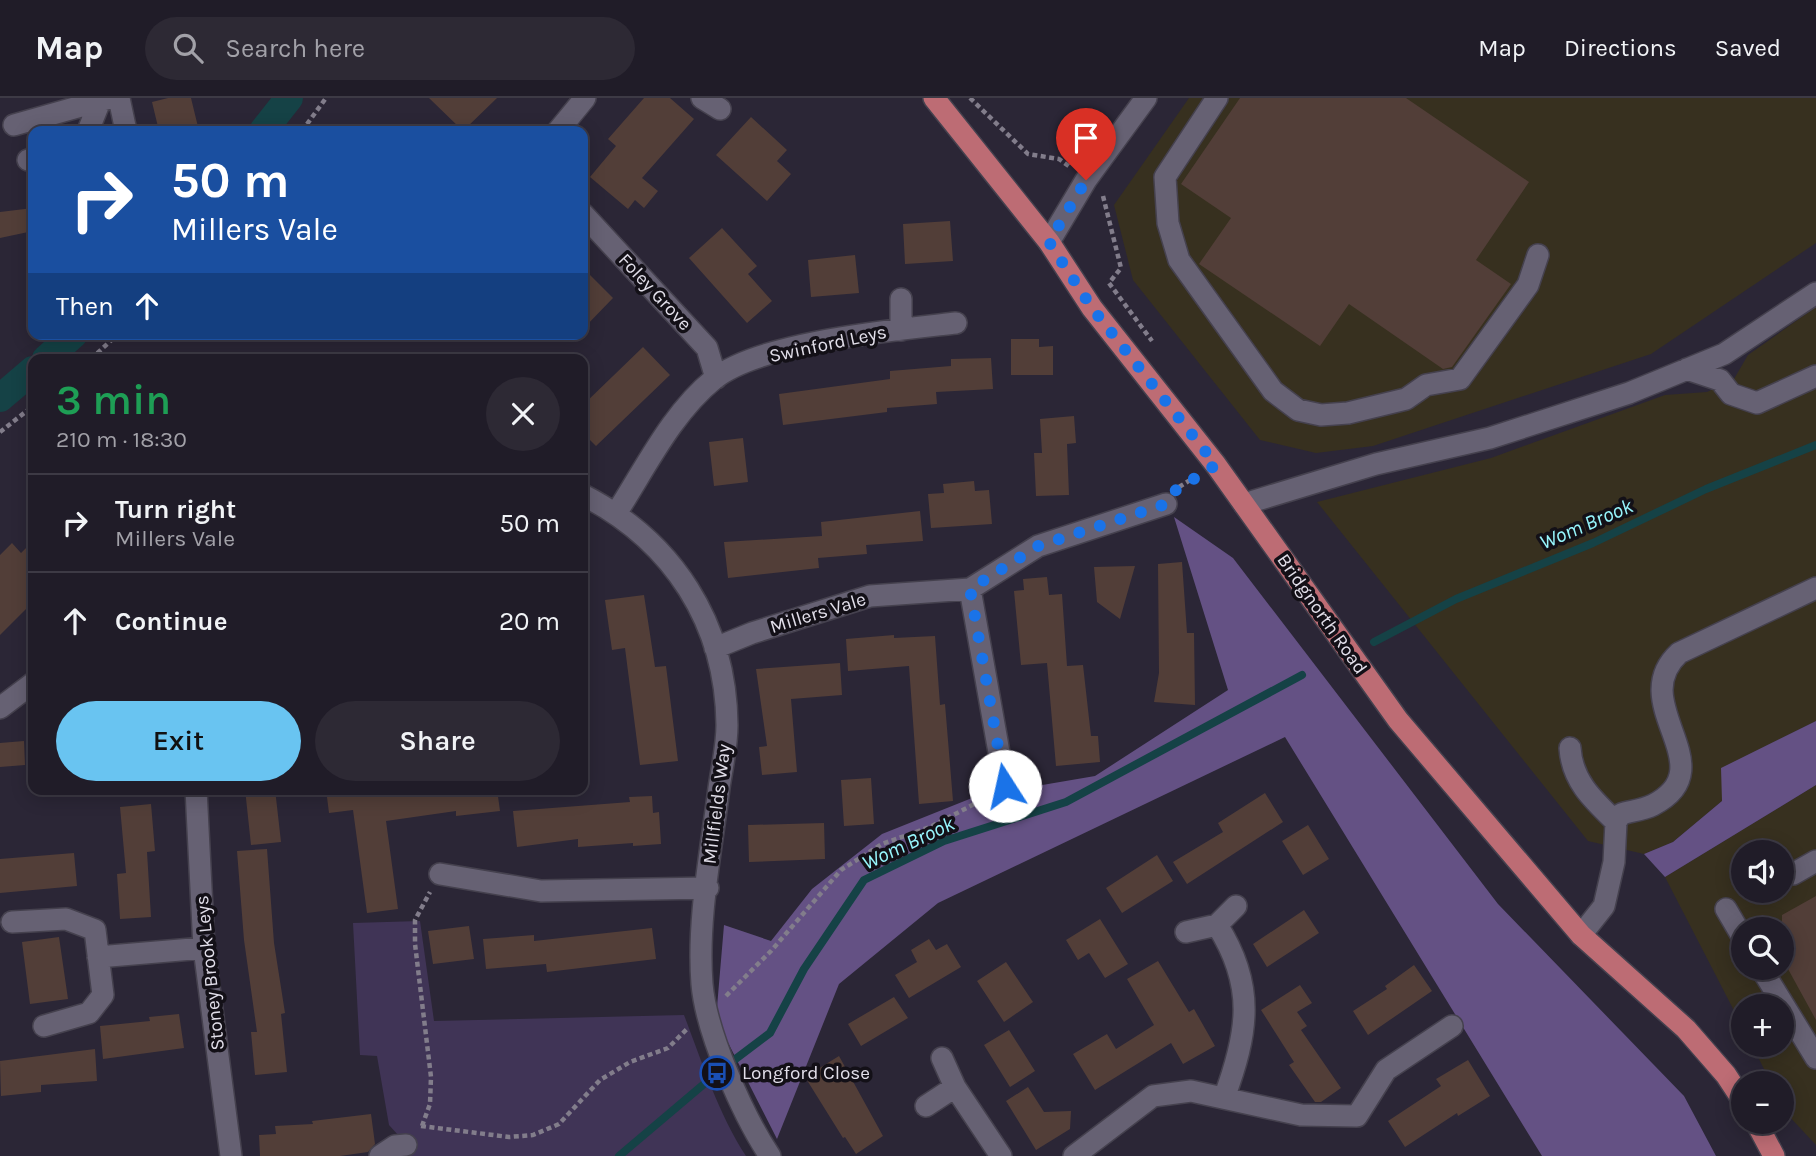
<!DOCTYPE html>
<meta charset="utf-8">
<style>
body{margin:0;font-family:Karla,sans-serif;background:#2d2934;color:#f1f3f6;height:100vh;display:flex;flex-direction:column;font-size:26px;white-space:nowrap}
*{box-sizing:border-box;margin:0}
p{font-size:23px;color:#a2a1a8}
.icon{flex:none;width:38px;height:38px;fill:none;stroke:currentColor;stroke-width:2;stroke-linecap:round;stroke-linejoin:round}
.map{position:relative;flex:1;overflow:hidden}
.sheet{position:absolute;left:28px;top:256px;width:560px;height:441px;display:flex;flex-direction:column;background:#201c28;border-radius:14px;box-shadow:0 4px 18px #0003,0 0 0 2px #3d3a45}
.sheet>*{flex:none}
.top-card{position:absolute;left:28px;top:28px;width:560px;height:214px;border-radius:14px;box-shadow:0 4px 18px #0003,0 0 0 2px #3d3a45;background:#1a4fa0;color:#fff;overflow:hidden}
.controls{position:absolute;left:1731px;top:742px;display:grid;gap:14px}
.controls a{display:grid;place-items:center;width:63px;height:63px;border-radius:50%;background:#201c28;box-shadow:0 4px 18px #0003,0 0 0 2px #3d3a45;font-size:35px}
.pin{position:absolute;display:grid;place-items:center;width:60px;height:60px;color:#fff;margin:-72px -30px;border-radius:50% 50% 50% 0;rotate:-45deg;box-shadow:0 0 7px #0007}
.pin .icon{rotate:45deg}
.me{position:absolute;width:77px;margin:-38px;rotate:350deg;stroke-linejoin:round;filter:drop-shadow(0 0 5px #0008)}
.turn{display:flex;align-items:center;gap:24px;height:147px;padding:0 28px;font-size:32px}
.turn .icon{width:91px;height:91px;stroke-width:2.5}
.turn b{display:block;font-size:49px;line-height:60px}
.then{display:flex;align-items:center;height:66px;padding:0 28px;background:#0003;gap:14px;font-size:26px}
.round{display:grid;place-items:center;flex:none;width:74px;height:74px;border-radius:37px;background:#2d2934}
.headline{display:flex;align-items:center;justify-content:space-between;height:119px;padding:0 28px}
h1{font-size:42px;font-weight:600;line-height:52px;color:#1e9e55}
.primary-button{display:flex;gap:14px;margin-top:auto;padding:14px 28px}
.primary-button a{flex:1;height:80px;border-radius:42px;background:#69c4f1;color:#111;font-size:28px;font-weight:600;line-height:80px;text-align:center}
.primary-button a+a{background:#2d2934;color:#f1f3f6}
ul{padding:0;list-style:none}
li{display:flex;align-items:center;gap:21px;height:98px;padding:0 28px;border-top:2px solid #3d3a45}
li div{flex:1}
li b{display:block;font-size:26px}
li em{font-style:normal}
header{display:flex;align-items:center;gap:42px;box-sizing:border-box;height:98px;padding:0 35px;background:#201c28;border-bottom:2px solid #3d3a45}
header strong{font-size:33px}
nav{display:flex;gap:38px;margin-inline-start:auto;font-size:24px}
.search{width:490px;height:63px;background:#2d2934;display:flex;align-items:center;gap:18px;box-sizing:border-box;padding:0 24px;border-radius:38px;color:#a2a1a8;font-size:26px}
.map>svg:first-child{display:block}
.industrial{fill:#37301f;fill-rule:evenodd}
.green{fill:#403456}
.forest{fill:#645184}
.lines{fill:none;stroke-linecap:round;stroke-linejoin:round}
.stream{stroke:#154246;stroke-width:8}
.canal{stroke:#154246;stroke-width:28}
.building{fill:#523e38}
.minor-casing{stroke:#45414e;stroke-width:24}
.major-casing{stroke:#45414e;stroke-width:24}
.path{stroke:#827d8b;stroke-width:4.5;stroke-dasharray:5 3.5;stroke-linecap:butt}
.minor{stroke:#666173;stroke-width:21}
.major{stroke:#bd6c74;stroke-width:21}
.route{stroke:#1a73e8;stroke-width:12;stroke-dasharray:0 21.6}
.labels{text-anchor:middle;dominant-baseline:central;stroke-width:7;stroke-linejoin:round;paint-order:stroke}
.street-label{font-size:19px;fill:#e2dfea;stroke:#131017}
.poi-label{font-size:19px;fill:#e2dfea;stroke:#131017;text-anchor:start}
.water-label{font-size:21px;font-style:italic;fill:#97f5fc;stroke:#131017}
</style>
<header>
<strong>Map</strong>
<div class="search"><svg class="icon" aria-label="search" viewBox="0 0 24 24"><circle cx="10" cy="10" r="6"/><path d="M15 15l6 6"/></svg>Search here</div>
<nav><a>Map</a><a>Directions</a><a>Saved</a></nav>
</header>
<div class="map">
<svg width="1816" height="1058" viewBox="0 0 1816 1058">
<rect width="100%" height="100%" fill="#2b2636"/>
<path class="industrial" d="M1189 0H1816V145L1651 256 1373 348 1316 355 1260 342 1133 182 1114 107Z
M1816 209V623L1722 670V703L1673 744 1644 756 1588 743 1317 404 1491 360 1665 297 1707 294 1734 281 1748 257Z
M1816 687V1047L1787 1016 1782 1005V985H1771L1752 947H1782V908H1743V930L1665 779ZM1743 754H1782V793H1743ZM1743 831H1782V870H1743Z"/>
<path class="green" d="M420 823 434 923 684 917C702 964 718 1015 746 1058H399L409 1049 389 1027 377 958 360 957 353 825Z"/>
<path class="forest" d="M1174 419 1233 460 1498 806 1684 998 1716 1058H1542L1285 639 938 805 839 886 777 1041 716 921 724 827 771 843 812 791 882 736 977 698 1095 678 1228 592Z
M1816 623V687L1665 779 1644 756 1673 744 1722 703 1721 670Z"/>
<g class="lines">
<path class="stream" d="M1374 544 1456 501 1593 445 1706 391 1816 347
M619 1058 717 975 770 935 804 871 864 782 944 743 1066 704 1302 577"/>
<path class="canal" d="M263 33 289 0
M46 261 74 236
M0 300 33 272"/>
</g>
<path class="building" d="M168 0H191L199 33H159L152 4Z
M429 0H497L463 33Z
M644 0H670L694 21 642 80 658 93 644 110 635 102 628 111 590 79 616 48 608 41Z
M1240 0H1406L1529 84 1476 162 1511 186 1452 269 1443 271 1349 206 1320 248 1199 166 1231 120 1181 86Z
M751 19 787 52 777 63 791 76 767 103 716 57Z
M33 110V133L0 140V114Z
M950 123 953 163 905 166 903 126Z
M722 130 757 168 748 176 772 203 747 225 689 160Z
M855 157 859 195 811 199 808 162Z
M583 170 613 200 583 231Z
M1011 241H1039V249L1053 248V277H1011Z
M643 249 670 277 596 348 583 335V307Z
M991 260 993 291 936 294 937 306 887 310V314L783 327 779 296 890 281V273L951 268V261Z
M1074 318 1076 345 1067 346 1069 397 1036 398 1034 355H1042L1040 321Z
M743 340 748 384 714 388 709 344Z
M974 383 975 393 989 392 992 426 931 430 928 396 944 395 943 386Z
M920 413 923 443 866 447 867 456 818 460 819 470 728 480 724 444 822 438 821 424Z
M33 443V504L0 537V457L12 445 21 455Z
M1182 464 1187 535H1194L1195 607 1154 604 1159 575 1158 466Z
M1135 468 1120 521 1097 504 1094 469Z
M1047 479 1049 497 1062 496 1067 568 1083 567 1091 638H1098L1100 664 1056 668 1047 565 1021 567 1014 493 1024 492 1023 481Z
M644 497 655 569 666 568 678 663 640 667 625 550 612 552 605 502Z
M894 537V540L935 538 940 607 945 606 953 703 919 706 909 568 848 573 846 541Z
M840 565 842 597 791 601 797 674 762 677 759 649 767 648 756 571Z
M24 643 25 667 0 669V645Z
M871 680 874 726 844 728 841 682Z
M245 691H275L281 744 251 747Z
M326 691H497L500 713 456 718V713L386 723 398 811 367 815 353 712 329 715Z
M1265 695 1283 724 1187 786 1173 764 1223 734 1218 725Z
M652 698 653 715 659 714 661 746 633 748V745L578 749V741L517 749 513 713 630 704 629 699Z
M151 706 155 753 147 754 151 819 120 821 117 776 126 775 120 709Z
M824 725 825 761 749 764 748 727Z
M1308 727 1329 761 1303 777 1282 743Z
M267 751 274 845 285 915 281 916 287 974 255 977 251 934H257L244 842 237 753Z
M74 755 77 788 0 795V761Z
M1157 757 1173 783 1122 815 1106 790Z
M1816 798V922L1782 860V817Z
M1304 812 1319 835 1267 869 1253 846Z
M1100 821 1128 866 1105 880 1089 855 1078 862 1066 842Z
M469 828 474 861 433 866 428 833Z
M652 830 656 861 547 874 546 866 486 871 483 841 534 837V843Z
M59 839 68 901 30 906 22 844Z
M929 841 936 852 947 846 961 869 909 900 895 877 917 864 911 852Z
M1158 863 1189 914 1194 911 1215 948 1183 966 1171 945 1095 992 1073 956 1107 936 1116 951 1154 927 1127 881Z
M1006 864 1033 904 1004 924 977 883Z
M1414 867 1432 893 1368 937 1353 913 1387 891 1385 888Z
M1300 887 1312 905 1297 914 1307 928 1301 932 1341 990 1321 1004H1315L1289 967 1294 964 1261 912Z
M894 899 908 920 861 948 848 926Z
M179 916 184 950 103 961 100 928 150 923 149 919Z
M1009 932 1035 973 1010 989 984 947Z
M95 951 97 983 41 987V994L1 998 0 963Z
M839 958 883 1038 856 1056 845 1039 843 1040 805 979Z
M1468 962 1490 998 1458 1018 1457 1015 1405 1049 1388 1023 1441 988 1436 981Z
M1028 989 1044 1014 1071 1013 1070 1031 1036 1052 1006 1003Z
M371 1016 375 1046 368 1054 340 1058H260L259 1037 276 1036 275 1028 313 1026 312 1023Z"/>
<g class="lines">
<defs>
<path id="minor" d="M119 0 126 33
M702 0 720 11
M1217 0 1165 79 1168 125 1179 162 1273 293 1298 312 1321 317 1348 315 1406 301 1426 287 1460 281 1528 187 1538 157
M14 27 110 0
M88 33 100 3
M558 33 585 0
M28 62 33 61
M583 116 707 250 716 280
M1049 144 1086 82 1146 0
M901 201V232
M1687 271 1720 282 1731 296 1757 305 1816 278
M583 397C673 443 726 525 727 627 727 648 722 670 719 690 711 754 697 822 702 886 706 934 743 1018 770 1058
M1244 406 1376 366 1490 340 1629 295 1724 256 1816 195
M617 414C646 369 672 315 714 281 760 244 895 232 956 225
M970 491 1005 688
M715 550 752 535 870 498 970 491 1038 448 1166 406
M0 610 33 585
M1570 650C1572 683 1593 702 1616 724L1614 764 1604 808 1581 837
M196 691 204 850 231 1058
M1616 724 1621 716C1631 713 1643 712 1653 707 1727 669 1624 606 1679 555L1816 490
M440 776 541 793 708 790
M1793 776 1816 763
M1726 811 1743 840
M12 824 66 821 95 832 103 897 89 915 44 928
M1217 827C1256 888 1248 935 1224 1000
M1186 834 1217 827 1236 808
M98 859 204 850
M1761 870 1816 960
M942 960 955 989 1001 1058
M926 1008 955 989
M380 1058 395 1048 406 1047
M1074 1058 1153 998 1191 993 1301 1017 1357 1018 1386 972 1452 928"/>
<path id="major" d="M934 0 1049 144 1092 210 1216 367 1398 622 1581 837 1686 931 1726 977 1743 1003
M1756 1024 1774 1058"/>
</defs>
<use href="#minor" class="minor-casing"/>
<use href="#major" class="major-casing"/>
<path class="path" d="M970 0 1028 56 1059 61 1070 69
M302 33 326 0
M1103 98 1121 170 1109 185 1152 243
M91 261 118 236
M0 334 33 308
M1179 389 1195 379
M726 898 771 853 841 772 882 746 930 729 986 700
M421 1028 509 1039 533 1037 559 1026 600 982 630 964 668 950 687 931
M422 1028 430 1006 431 979 415 846V822L430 794"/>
<use href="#minor" class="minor"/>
<use href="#major" class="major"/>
</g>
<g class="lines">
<path class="route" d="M1005 688 970 491 1038 448 1166 406 1176 392 1216 367 1092 210 1049 144 1086 82"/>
</g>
<defs>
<symbol id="bus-ring" viewBox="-11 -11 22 22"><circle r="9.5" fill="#131017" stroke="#1a4fb4" stroke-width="1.5"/><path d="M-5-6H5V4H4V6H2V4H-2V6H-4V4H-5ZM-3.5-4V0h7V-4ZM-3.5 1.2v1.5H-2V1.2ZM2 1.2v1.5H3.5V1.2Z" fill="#1a4fb4"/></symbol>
</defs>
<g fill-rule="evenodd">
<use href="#bus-ring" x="698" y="956" width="38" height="38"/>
</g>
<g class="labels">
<g class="street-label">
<text transform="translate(655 194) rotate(47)">Foley Grove</text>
<text transform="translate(828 246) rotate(-12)">Swinford Leys</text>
<text transform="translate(818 515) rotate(-17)">Millers Vale</text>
<text transform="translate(1322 516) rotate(55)">Bridgnorth Road</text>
<text transform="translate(717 706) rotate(-83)">Millfields Way</text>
<text transform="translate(210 875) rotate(-96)">Stoney Brook Leys</text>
</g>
<g class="poi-label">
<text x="742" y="975">Longford Close</text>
</g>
<g class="water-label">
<text transform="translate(1586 426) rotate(-23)">Wom Brook</text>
<text transform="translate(908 745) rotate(-25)">Wom Brook</text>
</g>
</g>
</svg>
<div class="controls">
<a><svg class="icon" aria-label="sound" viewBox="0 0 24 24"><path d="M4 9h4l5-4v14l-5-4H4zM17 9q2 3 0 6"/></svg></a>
<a><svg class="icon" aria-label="search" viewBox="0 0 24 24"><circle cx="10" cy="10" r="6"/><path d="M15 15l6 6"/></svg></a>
<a>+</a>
<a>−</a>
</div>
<div class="pin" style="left:1086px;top:82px;background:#d93025"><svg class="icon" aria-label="arrive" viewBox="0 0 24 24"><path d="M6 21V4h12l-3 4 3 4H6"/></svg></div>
<svg class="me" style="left:1005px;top:688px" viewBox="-20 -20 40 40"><circle r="19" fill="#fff"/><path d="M0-13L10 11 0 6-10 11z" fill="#1a73e8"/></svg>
<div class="top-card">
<div class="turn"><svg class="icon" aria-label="right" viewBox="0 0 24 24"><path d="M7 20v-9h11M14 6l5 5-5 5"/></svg><div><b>50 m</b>Millers Vale</div></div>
<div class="then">Then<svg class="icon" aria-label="ahead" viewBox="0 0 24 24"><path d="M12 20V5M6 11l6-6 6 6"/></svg></div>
</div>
<section class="sheet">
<div class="headline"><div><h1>3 min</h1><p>210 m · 18:30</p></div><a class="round"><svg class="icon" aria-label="close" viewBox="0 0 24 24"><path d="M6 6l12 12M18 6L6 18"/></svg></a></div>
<ul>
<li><svg class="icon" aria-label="right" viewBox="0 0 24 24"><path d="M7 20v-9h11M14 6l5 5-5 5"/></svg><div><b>Turn right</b><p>Millers Vale</p></div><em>50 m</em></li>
<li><svg class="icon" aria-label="ahead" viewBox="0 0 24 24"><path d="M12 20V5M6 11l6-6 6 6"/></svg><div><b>Continue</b></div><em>20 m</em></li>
</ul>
<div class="primary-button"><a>Exit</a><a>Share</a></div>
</section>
</div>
